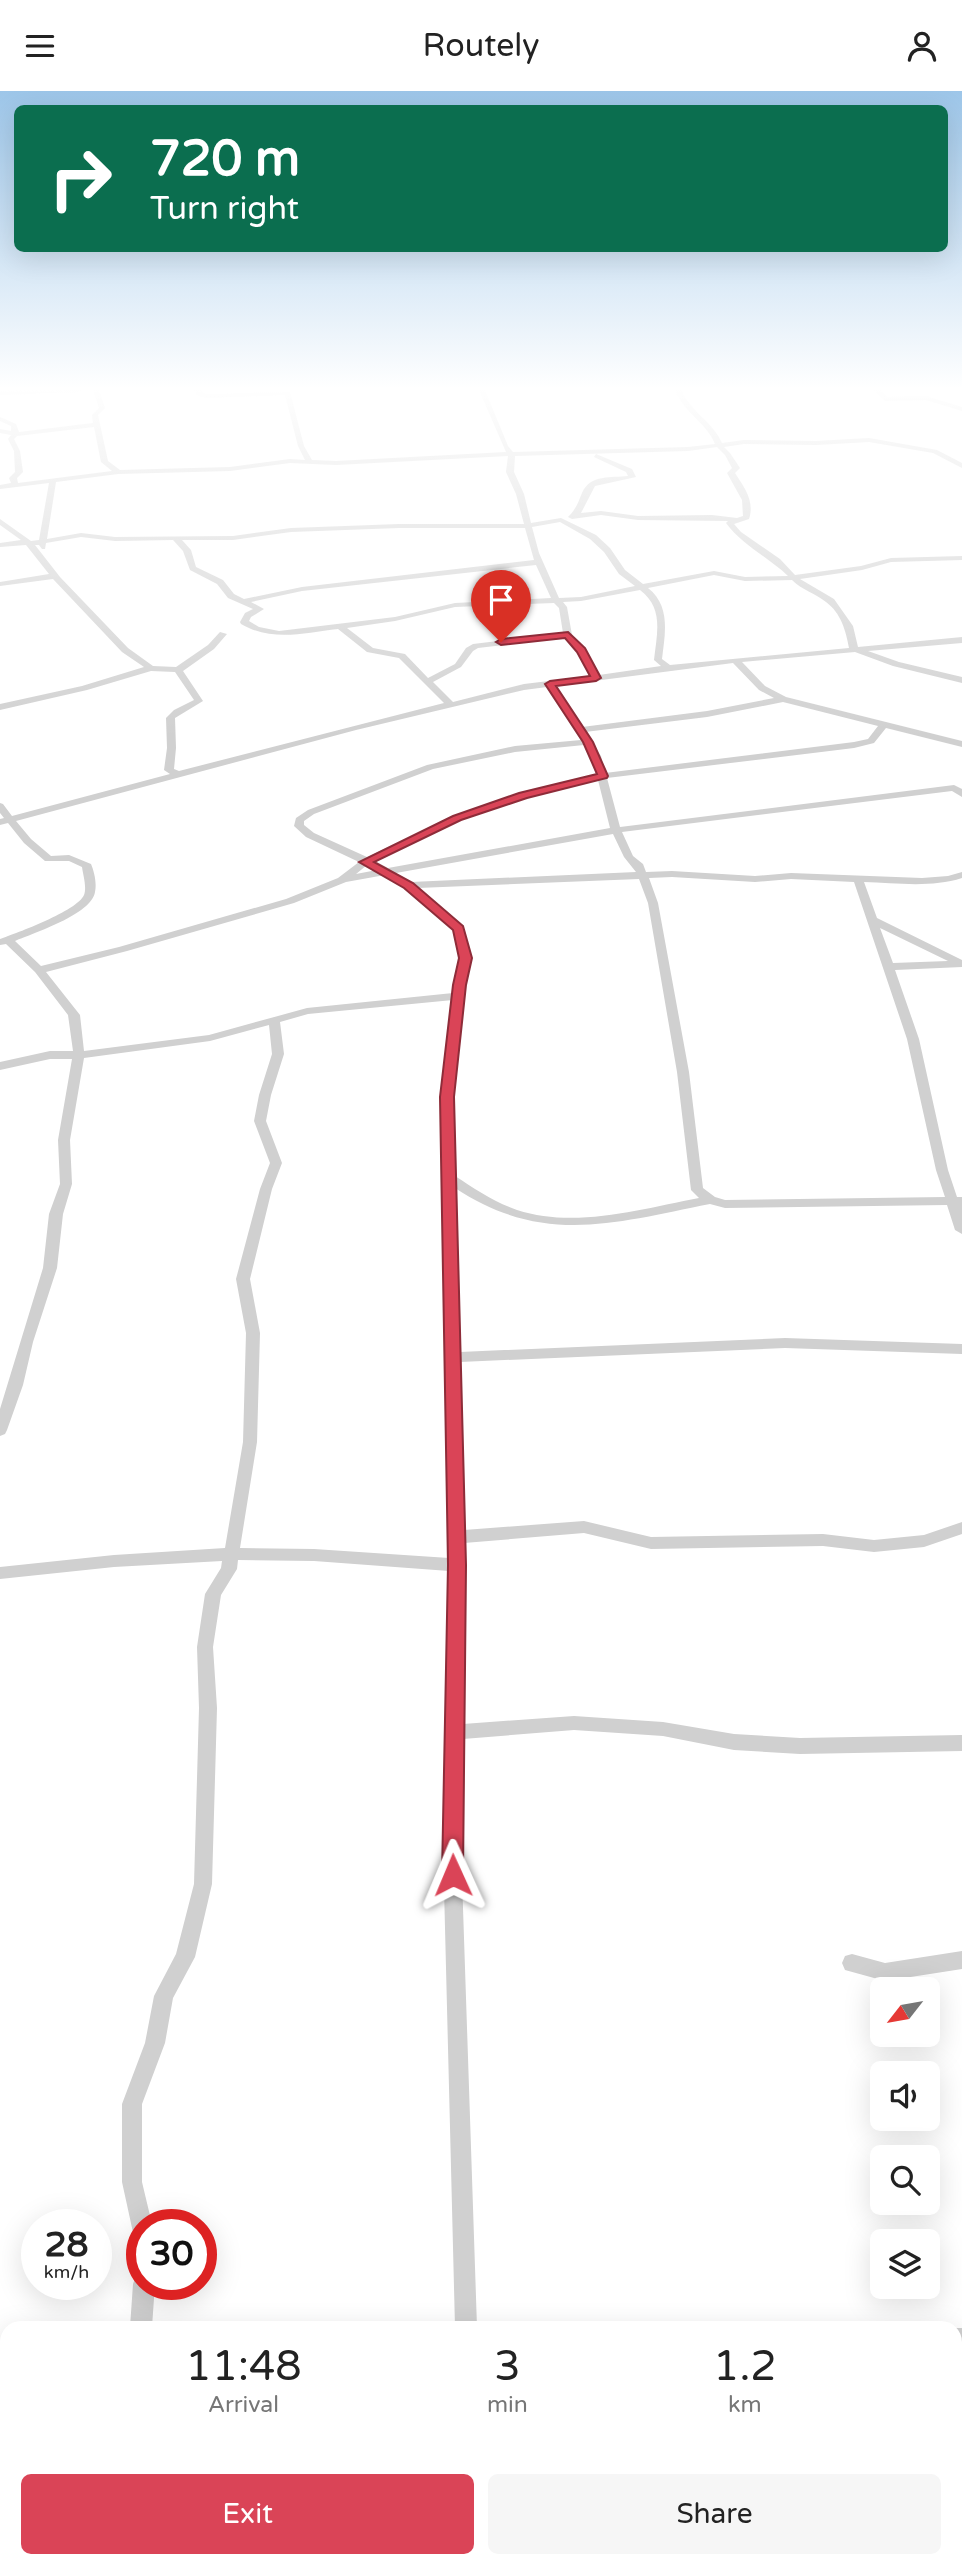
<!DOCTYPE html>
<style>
body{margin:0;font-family:"Varela Round",sans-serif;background:#f6f6f6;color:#222;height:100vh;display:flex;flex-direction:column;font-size:26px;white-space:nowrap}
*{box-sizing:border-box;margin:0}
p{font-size:23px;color:#767676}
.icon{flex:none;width:38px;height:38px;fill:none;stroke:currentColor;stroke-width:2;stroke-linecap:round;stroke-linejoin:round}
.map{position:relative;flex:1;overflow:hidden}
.details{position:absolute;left:0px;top:2230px;width:962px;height:247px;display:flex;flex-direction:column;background:#fff;border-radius:21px 21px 0 0;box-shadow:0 7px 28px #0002}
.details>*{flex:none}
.top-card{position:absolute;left:14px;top:14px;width:934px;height:147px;border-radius:10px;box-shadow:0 7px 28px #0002;background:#0b6e4f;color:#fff;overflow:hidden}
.needle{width:46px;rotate:239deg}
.buttons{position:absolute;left:870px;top:1886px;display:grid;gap:14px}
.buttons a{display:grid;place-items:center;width:70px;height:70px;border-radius:10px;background:#fff;box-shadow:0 7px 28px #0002;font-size:35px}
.speed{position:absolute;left:21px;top:2118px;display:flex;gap:14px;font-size:35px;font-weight:700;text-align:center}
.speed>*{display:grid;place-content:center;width:91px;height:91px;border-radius:50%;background:#fff;box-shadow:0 7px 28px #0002;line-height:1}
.speed small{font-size:18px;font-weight:400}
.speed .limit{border:10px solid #d22;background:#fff;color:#111}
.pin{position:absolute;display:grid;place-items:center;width:60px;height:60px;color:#fff;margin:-72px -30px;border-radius:50% 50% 50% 0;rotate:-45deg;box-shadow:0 0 7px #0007}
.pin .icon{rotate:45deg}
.me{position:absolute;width:77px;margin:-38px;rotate:359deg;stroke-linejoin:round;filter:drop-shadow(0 0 5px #0008)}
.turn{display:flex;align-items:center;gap:24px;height:147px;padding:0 21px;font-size:32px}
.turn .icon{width:91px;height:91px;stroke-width:2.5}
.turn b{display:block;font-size:49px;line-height:60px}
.eta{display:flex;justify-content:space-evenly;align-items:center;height:119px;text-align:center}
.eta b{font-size:42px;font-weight:600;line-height:49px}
.cta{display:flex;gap:14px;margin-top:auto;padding:14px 21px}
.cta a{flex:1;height:80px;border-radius:10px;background:#da4457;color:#fff;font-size:28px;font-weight:600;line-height:80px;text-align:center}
.cta a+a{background:#f6f6f6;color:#222}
header{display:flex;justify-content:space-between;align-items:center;height:91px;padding:0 21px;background:#fff;font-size:32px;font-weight:600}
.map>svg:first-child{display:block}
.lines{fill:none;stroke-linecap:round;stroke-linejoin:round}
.minor{fill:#d0d0d0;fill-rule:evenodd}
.route{fill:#da4457;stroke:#8e2c39;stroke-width:2}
</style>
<header><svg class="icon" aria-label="menu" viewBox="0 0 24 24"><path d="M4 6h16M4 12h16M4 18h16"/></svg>Routely<svg class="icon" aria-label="person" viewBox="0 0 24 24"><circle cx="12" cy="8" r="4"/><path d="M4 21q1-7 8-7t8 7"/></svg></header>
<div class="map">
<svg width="962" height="2475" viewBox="0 0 962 2475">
<rect width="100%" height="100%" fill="#fff"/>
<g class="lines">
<path class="minor" d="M82 299 79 301 0 304V300Z
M93 299H99L105 317 98 324 108 370 120 379 230 376 290 368 305 369 298 355 285 304 206 307 197 304 194 299H200L206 303 290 301 304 355 312 369 336 370 506 361 479 299H485L508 355 513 361 688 356 715 353C707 332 684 322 675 299H681C691 321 713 331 722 352L744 349 816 350 869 347 937 359 962 372V377L933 362 869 351 816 354 744 353 724 356 730 362 740 377 735 382C744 396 755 410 749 428L734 433 741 441 780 468 795 484 861 475 891 467 962 465V469L891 471 862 479 800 488 834 508 853 535 858 556 962 546V552L868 560 899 571 962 586V592L893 575 855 561 742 571 765 595 786 606 962 650V656L886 637 874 652 854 657 607 687 620 736 954 694 962 698V706L952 700 622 741 633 765 643 773 646 781 672 780 755 785 791 782 922 787 948 785 962 781V787C931 797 896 792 864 791L877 827 962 869V876L895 879 919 948 948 1079 957 1106H962V1143L955 1139 947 1114 725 1117 710 1113C614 1132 543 1155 455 1097L460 1261 785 1247 962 1253V1263L785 1257 460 1271 464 1439 584 1430 651 1446 823 1443 874 1449 924 1444 962 1431V1443L924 1456 874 1461 823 1455 651 1458 584 1442 464 1452 463 1633 574 1625 663 1631 734 1643 800 1647 962 1644V1660L800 1663 734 1659 663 1645 574 1639 463 1648 461 1757 477 2236H455L443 1757 449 1480 314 1470 238 1469 237 1478 221 1504 213 1556 217 1617 212 1793 195 1866 173 1907 165 1952 142 2013V2091L152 2133H142V2149L134 2146 122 2091V2013L145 1952 154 1905 176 1863 194 1793 199 1617 197 1556 205 1503 221 1477 222 1470 114 1476 0 1488V1476L114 1464 225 1457 243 1351 246 1242 236 1188 260 1098 270 1072 254 1030 259 1004 272 963 269 934 210 950 84 967 70 1049 72 1093 63 1123 57 1177 33 1251 23 1294 7 1339 5 1343 0 1345V1318L43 1177 49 1123 60 1093 58 1049 72 968H50L0 979V971L50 960H73L68 924 35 881 6 853 0 854V848C17 842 77 820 84 804 87 796 83 784 82 776L69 770H45L24 752 8 732 0 734V728L4 727 0 722V712L3 713 12 725 170 683 164 679 167 657 166 627 174 619 194 609 175 581 151 580 87 599 0 619V613L82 595 144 576 122 561 53 488 0 495V491L49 483 26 454 0 456V452L21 449 0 434V428L31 450 39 449 49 392 0 398V394L11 392 9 387 15 381 14 360 8 348 11 344 0 342V338L11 340V335L0 330V326L16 333 19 341 93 332 92 324 99 317ZM94 336 101 371 112 380 18 392 17 387 23 381 20 360 14 348 17 345ZM717 356 725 364 732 377 727 382 742 409 743 425 737 427 712 424 638 425 601 420 581 422 595 395 636 386 632 378 596 363 594 366 626 381 628 385C612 387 590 383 582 402 578 412 576 418 568 426L572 428 601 424 638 429 728 430 726 432C742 454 768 466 788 485L745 486 714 480 643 493 625 479 610 457 596 444 561 427 531 432 524 403 514 381 515 365 688 360ZM508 365 506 381 516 403 524 433H399L291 437 233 445 115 446 81 442 47 448 56 391 118 383 230 380 290 372 336 374ZM560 431 590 448 604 461 619 483 635 495 581 506 559 507 539 462 532 436ZM399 437H525L534 469 302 496 244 508 234 503 223 489 196 476 191 459 182 449H233L291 441ZM81 446 115 450 173 449 183 460 190 479 217 493 228 507 253 518 245 522 240 531 241 533C272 551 304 542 338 538L367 561 399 567 444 612 179 680 174 678 176 657 175 627 203 610 183 580 214 558 227 543 220 541 208 554 176 576 153 575 128 557 60 486 35 454H39L42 458H45L46 452ZM536 474 551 507 455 512 395 526 279 540 259 536 249 530 251 526 264 518 251 511 302 500ZM714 484 745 490 792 489C802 499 815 502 826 511 841 522 846 540 849 557L670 574 662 568C665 543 671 515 648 497ZM640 499C664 517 657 542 654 569L661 575 599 584 586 560 572 544 567 516 563 511 581 510ZM554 512 559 517 563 542 473 553 466 557 455 573 428 587 405 563 373 557 347 537 395 530 455 516ZM566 547 578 561 590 585 524 593 453 611 433 591 461 576 473 560 478 557ZM733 572 759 599 774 607 707 620 582 636 555 595ZM547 596 581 649 515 655 427 674 308 719 296 727 294 735 306 746 359 771 338 787 286 808 119 856 41 875 15 850C34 842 92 823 95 801 97 792 94 780 91 773L69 764 51 765 31 748 16 730 356 639 524 599ZM783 611 878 635 868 648 854 651 605 682 601 665 585 641 707 626ZM584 654 591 665 596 684 520 702 454 725 367 766 314 742 304 734V730L314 723 433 678 515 661ZM598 689 610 737 388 777 375 770 460 729 526 706ZM613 743 624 766 636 781 411 791 396 782ZM367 774 377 779 356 783ZM385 784 405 796 454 838 460 867 453 902 307 917 209 944 84 960 80 924 46 881 127 860 294 812 346 791ZM672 786 755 791 791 788 854 791 907 948 936 1079 945 1106 725 1109 715 1106 703 1097 689 981 658 812 649 787ZM639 788 648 812 677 981 691 1099 699 1107C641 1118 575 1138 517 1119 494 1111 475 1098 455 1085L453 1006 466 894 472 867 463 835 418 797ZM880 837 948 870 893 872ZM453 909 441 1006 449 1467 314 1458 240 1457 257 1351 260 1242 250 1188 272 1098 282 1072 266 1030 271 1004 284 963 280 931 308 923Z
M874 299H881L887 306 926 305 962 316V320L926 309 885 310Z
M962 1860V1878L885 1890 845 1879 842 1872 845 1865 852 1863 885 1872Z
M142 2183V2193H155L152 2236H130L133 2193 136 2185Z
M956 2237H962V2259H956Z
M129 2469H153V2475H129Z
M460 2469H484V2475H460Z"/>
</g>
<linearGradient id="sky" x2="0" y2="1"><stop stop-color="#9dc6e9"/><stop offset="0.46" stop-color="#fff"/><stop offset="1" stop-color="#fff" stop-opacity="0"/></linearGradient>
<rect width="962" height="646" fill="url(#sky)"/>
<path class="route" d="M568 541 585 557 601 587 596 590 556 595 593 651 608 685 607 687 527 707 461 729 374 771 413 792 463 835 472 867 466 894 454 1006 466 1474 463 1784 460 1791 453 1794 445 1791 442 1784 448 1474 440 1006 453 894 459 867 453 839 404 797 359 771 453 725 519 702 597 683 583 651 545 593 550 590 590 585 577 561 565 547 501 554 496 551 501 548Z"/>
</svg>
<div class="buttons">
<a><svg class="needle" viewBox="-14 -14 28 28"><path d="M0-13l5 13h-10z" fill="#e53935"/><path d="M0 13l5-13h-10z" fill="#767676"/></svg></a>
<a><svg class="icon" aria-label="sound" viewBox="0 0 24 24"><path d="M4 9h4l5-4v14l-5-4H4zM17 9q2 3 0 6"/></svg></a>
<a><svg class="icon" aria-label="search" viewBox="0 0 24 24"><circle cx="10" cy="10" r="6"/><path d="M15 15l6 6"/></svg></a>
<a><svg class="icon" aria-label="layers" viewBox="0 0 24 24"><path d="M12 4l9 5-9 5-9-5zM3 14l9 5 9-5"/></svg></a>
</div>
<div class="speed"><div>28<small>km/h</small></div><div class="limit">30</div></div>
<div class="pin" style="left:501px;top:551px;background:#d93025"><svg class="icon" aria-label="arrive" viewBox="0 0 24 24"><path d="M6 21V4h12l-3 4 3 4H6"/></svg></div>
<svg class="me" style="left:453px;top:1784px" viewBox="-20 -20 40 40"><path d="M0-17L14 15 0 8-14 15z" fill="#da4457" stroke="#fff" stroke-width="4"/></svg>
<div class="top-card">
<div class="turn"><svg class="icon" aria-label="right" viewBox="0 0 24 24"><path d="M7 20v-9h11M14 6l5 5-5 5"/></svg><div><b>720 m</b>Turn right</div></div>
</div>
<section class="details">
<div class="eta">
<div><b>11:48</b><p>Arrival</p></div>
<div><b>3</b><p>min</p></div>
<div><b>1.2</b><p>km</p></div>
</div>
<div class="cta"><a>Exit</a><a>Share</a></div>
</section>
</div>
